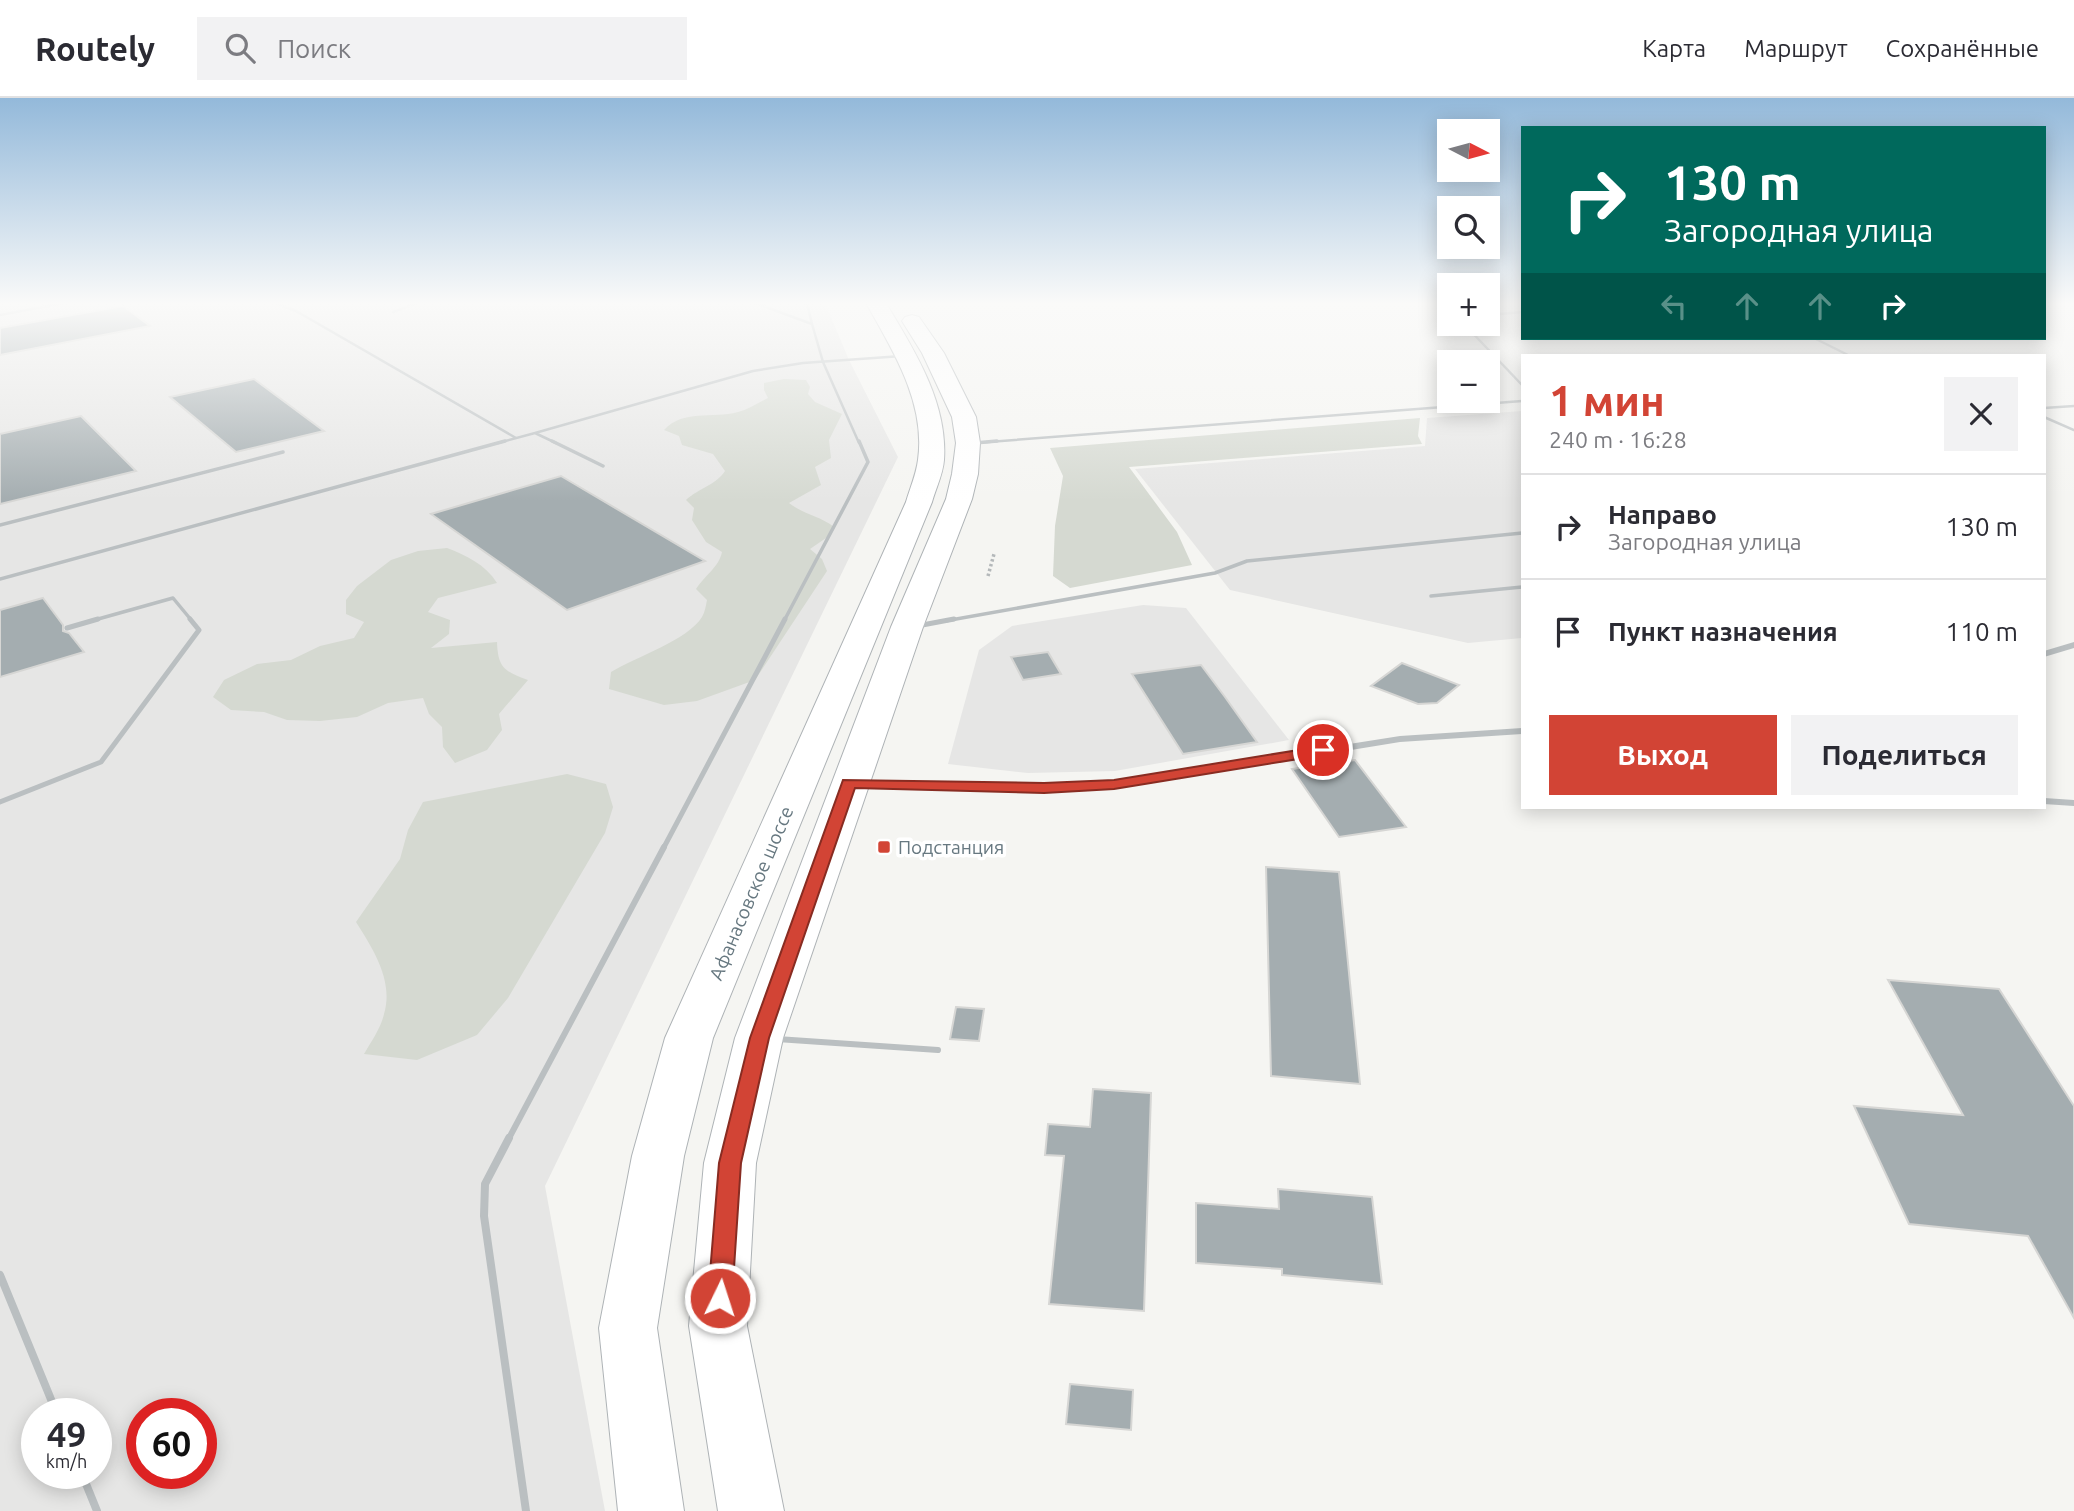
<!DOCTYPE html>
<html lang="ru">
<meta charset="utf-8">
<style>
body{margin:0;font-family:Ubuntu,sans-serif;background:#f2f2f3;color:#2b2b33;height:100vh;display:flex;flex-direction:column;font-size:26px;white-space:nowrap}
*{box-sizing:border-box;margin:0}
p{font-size:23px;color:#7c7c81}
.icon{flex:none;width:38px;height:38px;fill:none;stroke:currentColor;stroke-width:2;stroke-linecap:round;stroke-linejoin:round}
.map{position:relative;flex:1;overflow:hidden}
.sheet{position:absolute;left:1521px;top:256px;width:525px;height:455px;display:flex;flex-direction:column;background:#fff;border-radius:0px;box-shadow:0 4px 18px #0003}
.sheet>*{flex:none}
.hud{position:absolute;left:1521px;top:28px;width:525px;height:214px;border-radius:0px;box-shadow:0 4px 18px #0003;background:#00695c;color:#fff;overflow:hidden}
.needle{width:46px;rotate:96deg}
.controls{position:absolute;left:1437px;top:21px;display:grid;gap:14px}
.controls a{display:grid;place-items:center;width:63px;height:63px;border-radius:0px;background:#fff;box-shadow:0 4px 18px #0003;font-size:35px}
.speed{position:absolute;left:21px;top:1300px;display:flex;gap:14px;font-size:35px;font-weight:700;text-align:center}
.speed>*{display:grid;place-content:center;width:91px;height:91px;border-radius:50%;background:#fff;box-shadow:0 4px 18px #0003;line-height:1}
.speed small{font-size:18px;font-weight:400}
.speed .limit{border:10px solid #d22;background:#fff;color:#111}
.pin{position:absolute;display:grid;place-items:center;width:60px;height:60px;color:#fff;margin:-30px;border:4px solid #fff;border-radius:50%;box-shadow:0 2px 7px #0007}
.me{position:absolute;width:77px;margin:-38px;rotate:4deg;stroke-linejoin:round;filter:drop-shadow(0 0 5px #0008)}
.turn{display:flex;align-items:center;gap:24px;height:147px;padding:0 28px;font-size:32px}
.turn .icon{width:91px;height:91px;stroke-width:2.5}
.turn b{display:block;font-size:49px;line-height:60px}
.lanes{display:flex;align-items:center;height:66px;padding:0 28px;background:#0003;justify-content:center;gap:35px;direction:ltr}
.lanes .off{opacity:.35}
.round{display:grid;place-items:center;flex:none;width:74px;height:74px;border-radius:0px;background:#f2f2f3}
.summary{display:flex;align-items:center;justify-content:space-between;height:119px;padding:0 28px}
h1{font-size:42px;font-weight:600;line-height:52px;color:#d24435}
.button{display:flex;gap:14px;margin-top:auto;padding:14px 28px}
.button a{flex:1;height:80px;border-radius:0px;background:#d24435;color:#fff;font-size:28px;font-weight:600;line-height:80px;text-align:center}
.button a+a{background:#f2f2f3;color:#2b2b33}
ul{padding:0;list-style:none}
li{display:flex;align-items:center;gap:21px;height:105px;padding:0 28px;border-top:2px solid #e1e1e2}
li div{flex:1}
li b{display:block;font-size:26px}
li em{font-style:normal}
header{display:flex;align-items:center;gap:42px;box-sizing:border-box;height:98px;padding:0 35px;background:#fff;border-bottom:2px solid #e1e1e2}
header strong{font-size:33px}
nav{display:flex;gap:38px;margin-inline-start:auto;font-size:24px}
.search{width:490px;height:63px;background:#f2f2f3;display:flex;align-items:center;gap:18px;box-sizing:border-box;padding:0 24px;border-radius:0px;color:#7c7c81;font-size:26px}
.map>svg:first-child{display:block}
.built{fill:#e6e6e5;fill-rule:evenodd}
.green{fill:#d5d9d1}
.building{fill:#a4adb0;stroke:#d6d6d4;stroke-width:2}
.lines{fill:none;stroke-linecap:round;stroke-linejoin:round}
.primary-casing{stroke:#aeb3b6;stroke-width:2}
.path{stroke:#b4b8ba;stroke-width:3.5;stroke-dasharray:2.5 2.5;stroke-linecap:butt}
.service-far4{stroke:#babfc1;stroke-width:2.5}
.service-far3{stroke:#babfc1;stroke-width:3.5}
.service-far2{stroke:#babfc1;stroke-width:5}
.service-far1{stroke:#babfc1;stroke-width:6}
.service{stroke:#babfc1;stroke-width:8}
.minor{stroke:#babfc1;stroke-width:6}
.tertiary{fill:#babfc1;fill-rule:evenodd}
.primary{fill:#fff;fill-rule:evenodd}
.route{fill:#d24435;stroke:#882c22;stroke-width:2}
.poi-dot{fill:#d24435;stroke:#fff;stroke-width:2.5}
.labels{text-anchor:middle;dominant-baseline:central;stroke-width:7;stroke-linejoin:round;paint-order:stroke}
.poi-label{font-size:19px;fill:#677880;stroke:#fff;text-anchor:start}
.street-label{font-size:19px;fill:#677880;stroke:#fff}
</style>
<header>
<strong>Routely</strong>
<div class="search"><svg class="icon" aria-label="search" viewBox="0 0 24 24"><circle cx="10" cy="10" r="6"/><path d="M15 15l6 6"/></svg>Поиск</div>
<nav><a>Карта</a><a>Маршрут</a><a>Сохранённые</a></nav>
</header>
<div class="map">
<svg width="2074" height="1413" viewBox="0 0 2074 1413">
<rect width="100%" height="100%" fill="#f5f5f2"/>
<path class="built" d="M0 205H825L849 262 898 359 545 1088 605 1413H0ZM37 1316H96V1376H37ZM142 1316H201V1376H142Z
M1522 313V540L1468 545 1230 492 1135 371 1425 348 1427 320Z
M1143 507 1186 510 1289 642 1115 673 1028 675 948 666 979 552 1012 528Z"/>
<path class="green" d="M784 281 806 282 810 289 808 296 815 304 842 316 829 342 831 360 815 369 821 387 789 405C803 416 820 418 834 429L826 440 810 451 822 461 827 473 755 582 697 603 664 607 609 591 611 574C636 559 688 542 702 519 705 514 706 507 707 502L696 491C705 477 719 469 722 454L706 444 692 422 694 410 686 402C699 390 716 387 725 373L713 356 682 347 679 338 664 332C683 311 712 321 738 314 748 312 758 305 768 300L764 292V285Z
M1420 320 1418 338 1422 346 1129 369 1177 434 1192 467 1070 490 1053 478 1055 428 1063 378 1050 350Z
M447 450C466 457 486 467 497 485L438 500 428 514 450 522 449 536 431 550 497 544C498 571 505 573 528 582L499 616 502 632 487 652 455 665 443 649 442 629 429 616 423 600 388 605 357 619 320 623 287 622 264 614 231 612 213 599 224 582 257 566 291 562 320 548 354 540 364 524 346 516V502L357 488 391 462 418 453Z
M567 676 606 686 613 709 605 735 508 900 477 937 417 962 364 956C371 944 381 930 384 916 394 883 373 851 356 824L400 761 408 732 423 704Z"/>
<path class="building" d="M123 208 150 228 0 257V230Z
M254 281 324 333 236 354 170 299Z
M81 318 136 373 0 406V336Z
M561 378 705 463 567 512 431 416Z
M43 500 63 527V533L69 535 84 554 0 579V512Z
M1048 554 1061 576 1023 582 1011 559Z
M1402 565 1459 587 1437 605 1418 606 1371 588Z
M1201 567 1225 599 1257 644 1183 656 1132 576Z
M1355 662 1406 729 1339 739 1292 671Z
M1266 769 1339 774 1360 986 1271 978Z
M1888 882 1999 891 2074 1008V1220L2028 1138 1909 1126 1854 1008 1963 1017Z
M956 909 984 911 979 943 950 941Z
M1093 991 1151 995 1144 1213 1049 1206 1064 1058 1045 1057 1048 1026 1090 1029Z
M1278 1091 1372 1099 1382 1186 1282 1177V1171L1196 1165V1105L1279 1111Z
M1070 1286 1133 1292 1131 1332 1066 1326Z"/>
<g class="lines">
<defs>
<path id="primary" d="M866 205H886C914 252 948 304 944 362 943 376 936 390 932 404L713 940 684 1058 657 1230 684 1413H618L599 1230 632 1058 665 940 906 404C910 390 916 377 918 362 926 305 893 253 866 205Z
M912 217 919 219 944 255 976 319 980 345 978 376 972 401 923 529 783 940 756 1065 747 1228 784 1413H718L689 1228 704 1065 735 940 891 529 946 401 952 376 956 345 952 319 922 255 902 223 905 219Z"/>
</defs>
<use href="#primary" class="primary-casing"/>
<path class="path" d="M988 478 994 456"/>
<path class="service-far4" d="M275 205 296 213 516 340
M755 205 812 226 823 264 859 345
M807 205 812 226
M393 214 417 205
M0 217 64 205
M1488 217 1522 214
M1464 226 1522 287
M1814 240 1848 257
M2044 310 2074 308
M2044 319 2074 332
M498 345 535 335
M556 345 535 335 753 273 803 265 902 258
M975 345 1522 303"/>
<path class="service-far3" d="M552 343 603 368
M975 345 997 343
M0 427 283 354
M0 481 505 343
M1431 498 1522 489
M91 523 173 500 192 523
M784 523 868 364 859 343
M945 523 1215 475 1247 463 1522 435"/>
<path class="service-far2" d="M917 528 954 521
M67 530 98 521
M0 704 101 664 199 532 190 521
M663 751 785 521"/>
<path class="service-far1" d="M777 941 938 952
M508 1042 664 749"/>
<path class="service" d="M509 1040 485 1086 484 1118 526 1413
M0 1177 57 1316
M82 1376 97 1413"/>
<path class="minor" d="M2044 703 2074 705"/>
<path class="tertiary" d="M2074 544V550L2044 559V553Z
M1522 630V636L1400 644 1114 691 1044 694 855 690 849 686 855 682 1044 686 1114 683 1400 638Z"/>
<use href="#primary" class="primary"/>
</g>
<linearGradient id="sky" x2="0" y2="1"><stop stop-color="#93b9da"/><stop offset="0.51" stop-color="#fafaf9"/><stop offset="1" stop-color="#fafaf9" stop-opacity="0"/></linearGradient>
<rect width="2074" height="403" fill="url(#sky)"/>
<path class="route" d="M1323 648 1331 652 1329 656 1114 691 1044 695 855 690 769 940 741 1065 732 1200 728 1208 720 1211 711 1208 708 1200 719 1065 750 940 843 682 1044 685 1114 682Z"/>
<rect class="poi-dot" x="877" y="742" width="14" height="14" rx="3.5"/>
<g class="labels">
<g class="poi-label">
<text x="898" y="749">Подстанция</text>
</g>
<g class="street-label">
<text transform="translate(751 795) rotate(-67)">Афанасовское шоссе</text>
</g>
</g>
</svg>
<div class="controls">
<a><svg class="needle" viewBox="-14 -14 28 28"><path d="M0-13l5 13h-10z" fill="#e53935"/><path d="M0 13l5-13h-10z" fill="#7c7c81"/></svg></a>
<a><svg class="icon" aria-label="search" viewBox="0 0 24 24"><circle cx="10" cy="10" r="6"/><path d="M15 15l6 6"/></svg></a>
<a>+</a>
<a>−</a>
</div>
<div class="speed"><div>49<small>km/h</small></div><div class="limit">60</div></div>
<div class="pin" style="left:1323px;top:652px;background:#d93025"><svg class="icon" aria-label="arrive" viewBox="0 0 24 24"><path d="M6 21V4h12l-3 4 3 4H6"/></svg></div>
<svg class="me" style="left:720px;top:1200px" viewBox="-20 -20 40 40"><circle r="17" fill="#d24435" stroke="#fff" stroke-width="3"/><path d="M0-11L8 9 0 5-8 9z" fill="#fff"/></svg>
<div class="hud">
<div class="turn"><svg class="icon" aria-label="right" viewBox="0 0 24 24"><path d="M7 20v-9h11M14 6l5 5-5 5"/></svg><div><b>130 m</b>Загородная улица</div></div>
<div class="lanes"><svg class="icon off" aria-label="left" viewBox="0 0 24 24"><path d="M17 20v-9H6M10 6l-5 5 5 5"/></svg><svg class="icon off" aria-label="ahead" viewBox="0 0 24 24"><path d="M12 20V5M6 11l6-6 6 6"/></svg><svg class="icon off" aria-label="ahead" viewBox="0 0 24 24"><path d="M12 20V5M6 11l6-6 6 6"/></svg><svg class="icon" aria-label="right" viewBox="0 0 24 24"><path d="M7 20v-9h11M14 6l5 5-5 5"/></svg></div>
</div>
<section class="sheet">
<div class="summary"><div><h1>1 мин</h1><p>240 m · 16:28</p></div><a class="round"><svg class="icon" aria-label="close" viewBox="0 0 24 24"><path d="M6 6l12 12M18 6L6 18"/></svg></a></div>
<ul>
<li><svg class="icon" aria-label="right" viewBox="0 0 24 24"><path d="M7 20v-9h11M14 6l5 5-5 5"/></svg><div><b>Направо</b><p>Загородная улица</p></div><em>130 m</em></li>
<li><svg class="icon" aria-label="arrive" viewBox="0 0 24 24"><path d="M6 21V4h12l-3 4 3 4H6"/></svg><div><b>Пункт назначения</b></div><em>110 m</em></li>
</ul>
<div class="button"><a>Выход</a><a>Поделиться</a></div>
</section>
</div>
